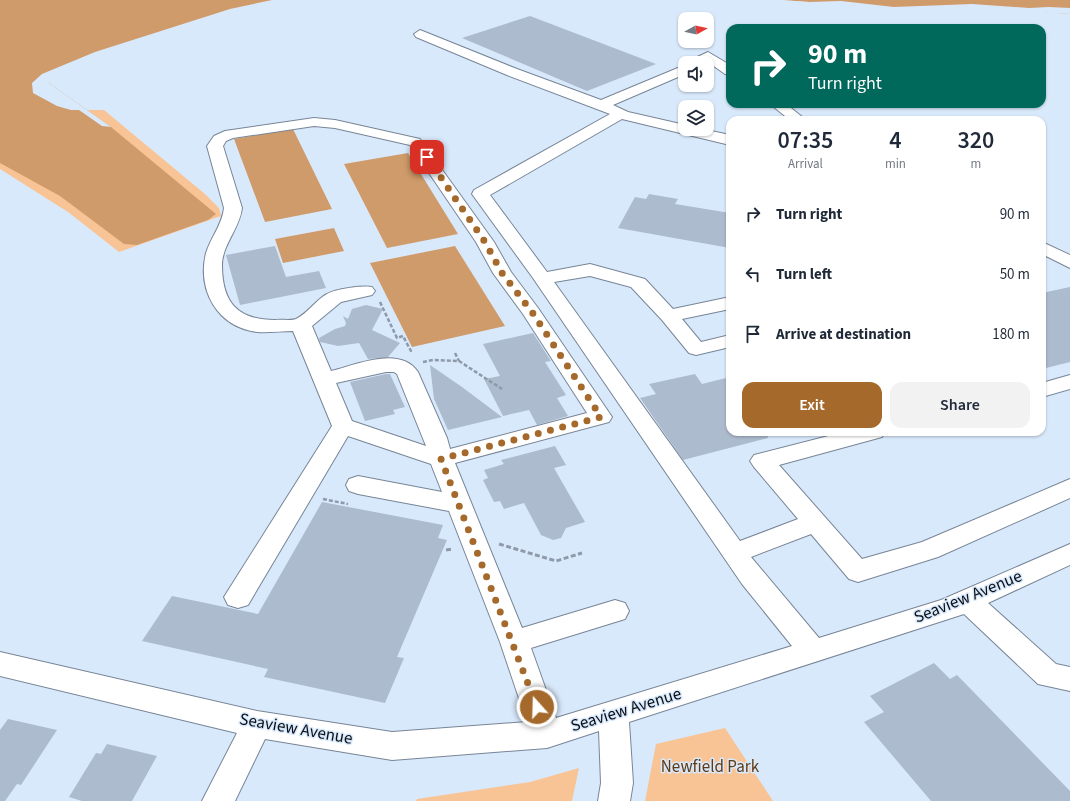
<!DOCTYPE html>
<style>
body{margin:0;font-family:"Source Sans 3",sans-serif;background:#f2f2f3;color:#1f2937;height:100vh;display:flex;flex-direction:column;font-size:15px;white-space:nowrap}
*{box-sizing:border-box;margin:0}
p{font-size:13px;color:#747a83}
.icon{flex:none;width:22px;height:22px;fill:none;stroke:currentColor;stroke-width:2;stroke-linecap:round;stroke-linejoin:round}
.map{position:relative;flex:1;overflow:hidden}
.details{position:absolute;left:726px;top:116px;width:320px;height:320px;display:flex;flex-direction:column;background:#fff;border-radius:12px;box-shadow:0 1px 3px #0004}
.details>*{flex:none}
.banner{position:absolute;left:726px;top:24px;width:320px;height:84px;border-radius:12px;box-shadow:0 1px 3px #0004;background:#00695c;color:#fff;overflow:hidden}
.needle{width:26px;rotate:82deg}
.tools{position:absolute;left:678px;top:12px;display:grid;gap:8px}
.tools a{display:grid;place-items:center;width:36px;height:36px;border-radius:8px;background:#fff;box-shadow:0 1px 3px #0004;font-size:20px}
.pin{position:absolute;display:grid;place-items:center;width:34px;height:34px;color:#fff;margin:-17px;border-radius:8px;box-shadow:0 2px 6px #0006}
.me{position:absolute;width:44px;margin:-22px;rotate:340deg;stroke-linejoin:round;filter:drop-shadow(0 0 3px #0008)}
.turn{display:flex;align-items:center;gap:14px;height:84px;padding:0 16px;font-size:18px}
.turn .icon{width:52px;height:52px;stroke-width:2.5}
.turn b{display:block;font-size:28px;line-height:34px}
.eta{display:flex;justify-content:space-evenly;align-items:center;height:68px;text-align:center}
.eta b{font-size:24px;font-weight:600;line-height:28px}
.button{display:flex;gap:8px;margin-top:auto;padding:8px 16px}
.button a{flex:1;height:46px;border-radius:12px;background:#a5692b;color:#fff;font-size:16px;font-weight:600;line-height:46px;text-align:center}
.button a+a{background:#f2f2f3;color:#1f2937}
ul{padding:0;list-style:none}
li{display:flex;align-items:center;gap:12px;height:60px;padding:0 16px}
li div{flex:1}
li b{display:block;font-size:15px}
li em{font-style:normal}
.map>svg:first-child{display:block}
.green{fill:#f8c496}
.water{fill:#d09b6a}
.pier{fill:#d9e9fc}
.building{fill:#acbbcd}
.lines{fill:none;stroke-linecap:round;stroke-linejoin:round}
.minor-casing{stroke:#778596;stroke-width:2}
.path-far1{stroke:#8e9aa9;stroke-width:2.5;stroke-dasharray:4 2;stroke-linecap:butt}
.path{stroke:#8e9aa9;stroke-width:3;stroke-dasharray:5 2.5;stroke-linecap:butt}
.minor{fill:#fff;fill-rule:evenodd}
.route{stroke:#a5692b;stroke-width:7;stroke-dasharray:0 12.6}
.labels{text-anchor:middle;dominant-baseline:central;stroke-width:3;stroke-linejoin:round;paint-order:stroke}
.near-street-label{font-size:17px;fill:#0a0f15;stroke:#d9e9fc}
.near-park-label{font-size:17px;fill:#5f3b15;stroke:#d9e9fc}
</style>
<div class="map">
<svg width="1070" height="801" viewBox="0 0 1070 801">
<rect width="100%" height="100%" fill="#d9e9fc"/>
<path class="green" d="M71 110H104L205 194 219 208 221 216 119 252 68 212 0 169V145Z
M725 728 773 801H645L656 744Z
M579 768 572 801H416L417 799 530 782Z"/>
<path class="water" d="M0 0H281L240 10 61 71 49 83 111 127 216 214 208 220 137 245 124 244 60 196 0 163Z
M781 0H1070V14L961 6 905 9Z
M293 129 332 209 265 222 234 139Z
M408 153 458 234 387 248 344 164Z
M334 228 344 251 283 263 275 239Z
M455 246 505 326 412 347 370 263Z"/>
<path class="pier" d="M272 0H283L255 11 240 12 69 70 62 73 49 83 111 127 102 126 79 110H71L57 106 33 93 32 83 42 74 95 52 230 9Z
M779 0 809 2 841 1 894 7 972 4 1029 8 1049 7 1070 8V14L961 8 905 11 847 5H808L781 2Z"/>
<path class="building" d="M530 16 656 64 587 91 462 38Z
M649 194 678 199 675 204 730 213V248L618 228 635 197 646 199Z
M275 246 286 277 319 271 326 288 240 305 226 255Z
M1070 287V362L1042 369V293Z
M366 305 383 309 372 330 400 343 388 357 368 359 359 343 338 346 320 342 319 338 335 329 345 326 346 323 343 316 348 319 352 309Z
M533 333 551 361 545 362 566 395 557 398 568 416 537 425 529 410 503 416 484 379 500 376 483 344Z
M430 365 462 387 502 417 448 430 434 399Z
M386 374H390L405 407 393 410 395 414 365 421 350 382Z
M695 374 702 384 730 377V432H767L768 438 683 460 640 398 656 394 649 384Z
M555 446 566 465 554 468 585 522 566 528 561 538 553 540 541 535 524 503 504 509 500 501 494 502 483 480 488 478 484 470 504 464 501 460Z
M322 502 443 525 438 538 447 540 397 657 404 658 385 703 264 677 268 669 142 641 172 596 258 614Z
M934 663 950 679 957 675 1070 791V801H931L864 722 884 712 870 696Z
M8 719 57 730 21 785 17 784 5 801H0V730Z
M107 744 157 756 132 801H82L69 797 96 753 101 754Z"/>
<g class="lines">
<defs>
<path id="minor" d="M420 30 517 69 601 100 685 65V74L613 105 628 112 685 125V129H702L730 135V145L622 119 490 195 547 272 590 264 645 279 673 309 730 297V309L682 319 701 342 730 335V347L696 355 689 353 662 320 631 287 590 276 554 282 740 541 798 519 754 467 750 461 754 455 844 432H885L882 437 779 465 862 559 922 542 1070 479V498L938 557 858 582 849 579 811 534 751 557 819 638 941 600 1070 544V565L988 603 1056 664 1070 667V691L1038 684 964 614 629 722 633 783 630 801H598L601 783 599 731 547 748 392 760 265 739 235 801H202L237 733 0 676V652L257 711 392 732 527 722 500 642 449 511 358 494 349 491 346 485 349 479 358 476 442 492 431 464 348 436 248 605 238 608 228 605 224 597 332 426 293 331C282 331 268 333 257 332 217 327 197 290 206 253 211 237 222 225 224 208L207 146 214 136 225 131 314 118 335 120 420 139 494 242 511 272 538 308 612 417 609 422 455 463 522 628 615 600 625 603 629 611 625 619 531 648 556 718 792 646 742 584 533 278 472 194 474 190 610 114 507 75 416 37 414 34ZM314 126 335 128 410 145 476 242 493 273 523 314 587 413 450 449 447 438 418 372C400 345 356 365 331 371L312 326 341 302 372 295 375 291 372 287C363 285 335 289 327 294 316 300 308 313 296 319 291 321 281 319 275 320 238 320 222 303 222 265 222 245 240 228 242 208L223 146 226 141 233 138ZM386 372H394L397 374 426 446 352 421 336 383Z
M708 52 730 65V75L725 74 708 62 689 63 691 60Z
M770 104H786L806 120H790Z
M1042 242 1070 255V268L1042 254Z
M1070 375V389L1042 397V383Z"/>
</defs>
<use href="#minor" class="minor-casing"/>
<path class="path-far1" d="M380 302 397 338 403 336 412 353
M455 353 459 361
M423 362 433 360 459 361 502 389
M323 499 348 504"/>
<path class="path" d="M499 544 556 561 582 553
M446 550 453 549"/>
<use href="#minor" class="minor"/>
</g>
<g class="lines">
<path class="route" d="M427 157 485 242 502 273 532 312 601 417 441 459 537 707"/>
</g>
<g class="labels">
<g class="near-street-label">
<text transform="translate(968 597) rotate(-22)">Seaview Avenue</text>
<text transform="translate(626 710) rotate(-17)">Seaview Avenue</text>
<text transform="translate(296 729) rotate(10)">Seaview Avenue</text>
</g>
<g class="near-park-label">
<text x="710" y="767">Newfield Park</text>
</g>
</g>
</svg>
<div class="tools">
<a><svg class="needle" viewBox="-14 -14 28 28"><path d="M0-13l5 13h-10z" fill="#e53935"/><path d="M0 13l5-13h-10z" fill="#747a83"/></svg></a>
<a><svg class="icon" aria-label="sound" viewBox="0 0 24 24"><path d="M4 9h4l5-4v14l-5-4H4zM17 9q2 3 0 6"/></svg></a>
<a><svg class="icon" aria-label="layers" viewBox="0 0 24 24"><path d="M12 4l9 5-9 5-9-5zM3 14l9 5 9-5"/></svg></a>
</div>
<div class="pin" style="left:427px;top:157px;background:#d93025"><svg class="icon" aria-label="arrive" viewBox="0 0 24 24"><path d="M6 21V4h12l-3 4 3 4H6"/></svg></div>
<svg class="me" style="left:537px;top:707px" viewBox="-20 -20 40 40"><circle r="17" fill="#a5692b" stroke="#fff" stroke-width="3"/><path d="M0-11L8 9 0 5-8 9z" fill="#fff"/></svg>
<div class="banner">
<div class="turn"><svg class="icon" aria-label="right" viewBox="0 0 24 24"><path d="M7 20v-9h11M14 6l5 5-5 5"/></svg><div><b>90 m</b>Turn right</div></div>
</div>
<section class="details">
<div class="eta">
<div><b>07:35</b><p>Arrival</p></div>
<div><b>4</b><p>min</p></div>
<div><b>320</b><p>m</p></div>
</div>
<ul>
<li><svg class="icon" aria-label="right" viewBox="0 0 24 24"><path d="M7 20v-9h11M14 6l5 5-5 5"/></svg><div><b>Turn right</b></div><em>90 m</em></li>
<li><svg class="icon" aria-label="left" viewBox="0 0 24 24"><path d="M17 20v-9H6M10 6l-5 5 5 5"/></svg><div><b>Turn left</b></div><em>50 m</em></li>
<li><svg class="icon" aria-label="arrive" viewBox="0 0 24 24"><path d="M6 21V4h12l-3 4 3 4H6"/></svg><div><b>Arrive at destination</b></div><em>180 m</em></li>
</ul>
<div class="button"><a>Exit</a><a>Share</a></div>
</section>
</div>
